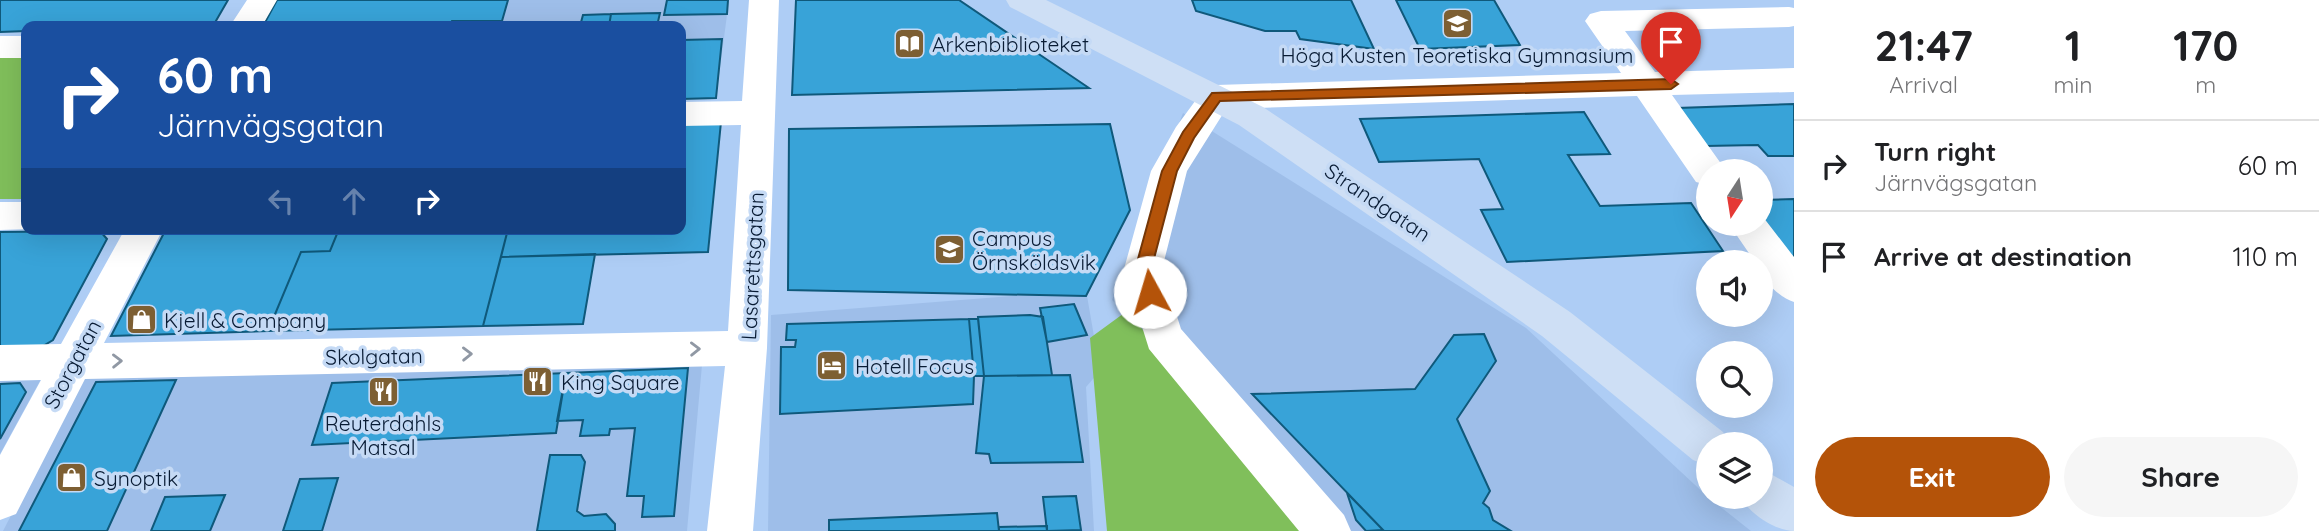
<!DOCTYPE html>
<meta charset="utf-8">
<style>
body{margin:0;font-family:Quicksand,sans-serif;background:#f6f6f6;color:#202124;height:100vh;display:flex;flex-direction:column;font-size:26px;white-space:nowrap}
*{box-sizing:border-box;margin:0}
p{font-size:23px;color:#757577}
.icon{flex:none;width:38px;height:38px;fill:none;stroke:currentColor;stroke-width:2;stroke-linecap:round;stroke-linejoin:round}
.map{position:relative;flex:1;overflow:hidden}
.details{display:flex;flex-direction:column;background:#fff;width:525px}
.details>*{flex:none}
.guide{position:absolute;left:21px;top:21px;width:665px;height:214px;border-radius:14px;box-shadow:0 7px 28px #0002;background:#1a4fa0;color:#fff;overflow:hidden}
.needle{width:46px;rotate:192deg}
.tools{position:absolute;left:1696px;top:159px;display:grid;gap:14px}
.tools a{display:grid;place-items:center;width:77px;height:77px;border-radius:50%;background:#fff;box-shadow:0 7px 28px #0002;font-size:35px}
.pin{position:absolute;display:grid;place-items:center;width:60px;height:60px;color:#fff;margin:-72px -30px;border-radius:50% 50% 50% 0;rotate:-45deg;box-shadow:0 0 7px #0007}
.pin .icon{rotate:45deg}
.me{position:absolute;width:77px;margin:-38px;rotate:354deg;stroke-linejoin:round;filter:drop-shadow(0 0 5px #0008)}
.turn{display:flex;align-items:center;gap:24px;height:147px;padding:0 21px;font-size:32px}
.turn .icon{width:91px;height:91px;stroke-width:2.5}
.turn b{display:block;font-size:49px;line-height:60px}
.lanes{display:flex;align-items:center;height:66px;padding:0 21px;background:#0003;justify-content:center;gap:35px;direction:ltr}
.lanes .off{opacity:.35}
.eta{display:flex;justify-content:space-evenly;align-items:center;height:119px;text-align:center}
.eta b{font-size:42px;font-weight:800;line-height:49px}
.button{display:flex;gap:14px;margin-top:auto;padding:14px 21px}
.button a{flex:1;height:80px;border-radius:42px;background:#b45309;color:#fff;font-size:28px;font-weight:800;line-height:80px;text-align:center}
.button a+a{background:#f6f6f6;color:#202124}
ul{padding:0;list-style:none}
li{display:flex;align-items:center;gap:21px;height:91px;padding:0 21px;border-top:2px solid #e0e0e0}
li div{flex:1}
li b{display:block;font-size:26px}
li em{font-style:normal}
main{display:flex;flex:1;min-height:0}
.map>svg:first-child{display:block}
.built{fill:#9ebee9}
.green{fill:#80bf5b}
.building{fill:#38a3d8;stroke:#0f597b;stroke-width:2}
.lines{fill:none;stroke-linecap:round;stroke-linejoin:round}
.minor{fill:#fff;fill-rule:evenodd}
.major{fill:#cedff5;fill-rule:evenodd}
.oneway{stroke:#9098a4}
.route{fill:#b45309;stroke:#753606;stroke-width:2}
.labels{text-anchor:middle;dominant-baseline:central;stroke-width:7;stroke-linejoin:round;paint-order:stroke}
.poi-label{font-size:21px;fill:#081b34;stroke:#c5daf5;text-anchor:start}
.street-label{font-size:21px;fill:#081b34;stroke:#c5daf5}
</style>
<main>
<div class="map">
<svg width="1794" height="531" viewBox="0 0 1794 531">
<rect width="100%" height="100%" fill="#aecdf5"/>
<path class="built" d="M277 0H729L716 98 681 99V26H263Z
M1183 113 1526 328 1708 497 1751 531H1301L1132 319 1112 300Z
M1086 290 1100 371 1086 387 1094 531H768L771 315Z
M703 354 687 531H3L84 374Z
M41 379 0 454V380Z"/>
<path class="green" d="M26 55V199H0V56Z
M1127 311 1313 531H1107L1090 338Z"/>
<path class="building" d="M0 0H228L213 26H26V31L0 32Z
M277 0H508L502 21H452L450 26H263Z
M667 0H728L727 14 664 15Z
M796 0H959L1089 88 792 95Z
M1192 0H1351L1374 49 1300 39 1296 31H1265L1196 11Z
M1396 0H1494L1520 45 1420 49Z
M660 13 657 26H609L611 14Z
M611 14 609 26H580L583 15Z
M722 39 716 98 681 99V40Z
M1794 104V156H1768L1758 145 1705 146 1678 108Z
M1584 112 1610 154 1568 155 1600 206 1691 203 1723 251 1507 262 1481 210 1503 209 1479 159 1379 162 1360 119Z
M721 122 708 252 501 257 508 229H681V123Z
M1110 124 1130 210 1086 296 788 290 789 129Z
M1794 199V269L1760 222V200Z
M166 229H339L330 251 301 252 268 331 111 336Z
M339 229H508L483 326 268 331 301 252 330 251Z
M100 231 107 239 53 340 38 349 0 350V232Z
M595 254 583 324 483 326 501 257Z
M1074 304 1087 335 1047 342 1040 308Z
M1030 315 1043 317 1052 375 984 376 978 317Z
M969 319H978L984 376H974Z
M969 319 974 376 973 404 780 414 781 347H795L796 340H786L787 324Z
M1484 334 1496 361 1457 419 1490 491 1483 503 1489 508 1493 520 1511 531H1384L1252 394 1415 389 1454 335Z
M688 368 674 516 642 517 644 496H627L635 428 610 429 609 435 580 436 583 420 557 421 566 373Z
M566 373 556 433 312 445 332 383Z
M1070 375 1083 462 991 463 989 454 976 453 984 376Z
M176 380 107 531H19L96 382Z
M20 383 26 392 0 439V384Z
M550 455H581L585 462 577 511 584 516 606 514 615 524V531H537Z
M338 478 322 531H283L300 479Z
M1347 493 1383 530 1366 531 1356 520Z
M225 495 210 531H151L165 497Z
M1076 496 1081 530 1047 531 1043 497Z
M997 513 999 531H829V520Z
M1047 526V531H999V527Z"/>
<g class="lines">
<path class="minor" d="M247 0H277L262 26H230Z
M749 0H779L767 348 753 531H707L725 366 85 379 16 514 0 520V455L41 380 0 381V345L61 344 125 229H163L104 343 728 331 741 125 681 126V102L742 101Z
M1789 7 1794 8V26L1789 27 1625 31 1655 72 1794 68V92L1672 95 1727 172H1708V185L1696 182 1637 96 1226 109 1187 171 1162 269 1181 329 1344 515 1351 531H1299L1149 349 1124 269 1151 171 1176 127 1204 89 1216 85 1621 73 1585 21 1590 14 1601 11Z
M0 36H26V58H0Z
M0 202H26V229H30L0 230Z
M1760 213 1794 257V302C1779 297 1760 280 1760 262H1755L1729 224H1760Z"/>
<path class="major" d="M1006 0H1046L1263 107 1570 312 1723 432 1729 444H1708V466L1693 460 1542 336 1239 125 1010 7Z
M1760 468 1794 487V531C1776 531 1749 514 1741 497H1760Z"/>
</g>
<defs><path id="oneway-chevron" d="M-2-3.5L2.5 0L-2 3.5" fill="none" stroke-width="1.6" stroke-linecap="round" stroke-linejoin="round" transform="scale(1.75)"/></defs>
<g class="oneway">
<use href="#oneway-chevron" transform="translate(695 349) rotate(-1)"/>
<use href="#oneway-chevron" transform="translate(467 354) rotate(-1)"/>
<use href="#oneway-chevron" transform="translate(117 361) rotate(-1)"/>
</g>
<path class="route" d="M1671 79 1678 84 1671 89 1220 101 1194 138 1177 171 1151 270 1158 292 1150 299 1142 292 1135 270 1162 171 1183 132 1212 93Z"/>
<defs>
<symbol id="school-square" viewBox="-11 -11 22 22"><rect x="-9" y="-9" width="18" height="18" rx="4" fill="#7d5f33" stroke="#c5daf5"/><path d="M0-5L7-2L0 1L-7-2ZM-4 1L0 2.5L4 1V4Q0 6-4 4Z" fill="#fff"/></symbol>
<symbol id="library-square" viewBox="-11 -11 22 22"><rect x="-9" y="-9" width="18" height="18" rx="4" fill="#7d5f33" stroke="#c5daf5"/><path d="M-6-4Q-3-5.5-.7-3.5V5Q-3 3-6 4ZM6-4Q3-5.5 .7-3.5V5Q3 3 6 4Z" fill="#fff"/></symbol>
<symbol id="university-square" viewBox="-11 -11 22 22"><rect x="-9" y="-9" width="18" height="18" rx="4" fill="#7d5f33" stroke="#c5daf5"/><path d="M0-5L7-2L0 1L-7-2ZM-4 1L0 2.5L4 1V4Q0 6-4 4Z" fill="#fff"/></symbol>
<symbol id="shop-square" viewBox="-11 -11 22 22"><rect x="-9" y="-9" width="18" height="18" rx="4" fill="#7d5f33" stroke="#c5daf5"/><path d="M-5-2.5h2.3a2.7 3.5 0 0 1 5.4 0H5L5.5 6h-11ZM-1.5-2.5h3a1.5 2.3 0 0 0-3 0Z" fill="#fff"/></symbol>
<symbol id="hotel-square" viewBox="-11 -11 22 22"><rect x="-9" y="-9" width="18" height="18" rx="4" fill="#7d5f33" stroke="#c5daf5"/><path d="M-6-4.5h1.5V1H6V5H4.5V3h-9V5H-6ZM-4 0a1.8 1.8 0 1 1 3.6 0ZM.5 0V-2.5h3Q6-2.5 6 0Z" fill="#fff"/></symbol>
<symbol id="restaurant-square" viewBox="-11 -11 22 22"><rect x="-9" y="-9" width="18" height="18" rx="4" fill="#7d5f33" stroke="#c5daf5"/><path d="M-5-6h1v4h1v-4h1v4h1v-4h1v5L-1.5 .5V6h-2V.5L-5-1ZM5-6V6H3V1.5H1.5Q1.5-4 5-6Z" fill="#fff"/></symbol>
</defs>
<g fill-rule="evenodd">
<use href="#school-square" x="1440" y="6" width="35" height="35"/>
<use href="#library-square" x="892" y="26" width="35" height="35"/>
<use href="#university-square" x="932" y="232" width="35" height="35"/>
<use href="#shop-square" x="124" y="302" width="35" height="35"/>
<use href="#hotel-square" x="814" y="348" width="35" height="35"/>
<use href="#restaurant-square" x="520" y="364" width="35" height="35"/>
<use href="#restaurant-square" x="366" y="374" width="35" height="35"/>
<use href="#shop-square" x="54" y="460" width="35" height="35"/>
</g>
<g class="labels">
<g class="poi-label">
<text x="932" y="44">Arkenbiblioteket</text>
<text x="1457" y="55" text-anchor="middle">Höga Kusten Teoretiska Gymnasium</text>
<text x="972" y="238">Campus<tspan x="972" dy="24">Örnsköldsvik</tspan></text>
<text x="164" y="320">Kjell &amp; Company</text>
<text x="855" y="366">Hotell Focus</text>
<text x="561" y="382">King Square</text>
<text x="383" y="423" text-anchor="middle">Reuterdahls<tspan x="383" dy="24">Matsal</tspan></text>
<text x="94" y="478">Synoptik</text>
</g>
<g class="street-label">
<text transform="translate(1378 202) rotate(34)">Strandgatan</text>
<text transform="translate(752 266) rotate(-87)">Lasarettsgatan</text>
<text transform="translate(374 356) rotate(-1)">Skolgatan</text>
<text transform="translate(72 364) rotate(-62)">Storgatan</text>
</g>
</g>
</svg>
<div class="tools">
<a><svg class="needle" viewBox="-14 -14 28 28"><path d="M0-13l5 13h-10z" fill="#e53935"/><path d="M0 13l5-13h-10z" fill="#757577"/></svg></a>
<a><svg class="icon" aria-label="sound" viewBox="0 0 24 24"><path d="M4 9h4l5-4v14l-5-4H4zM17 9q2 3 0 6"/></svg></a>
<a><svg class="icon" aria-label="search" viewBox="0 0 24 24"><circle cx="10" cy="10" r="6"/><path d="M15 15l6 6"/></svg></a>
<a><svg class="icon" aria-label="layers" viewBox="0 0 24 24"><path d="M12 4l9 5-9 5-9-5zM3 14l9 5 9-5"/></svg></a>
</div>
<div class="pin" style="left:1671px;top:84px;background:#d93025"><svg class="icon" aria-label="arrive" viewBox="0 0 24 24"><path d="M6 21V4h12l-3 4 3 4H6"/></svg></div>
<svg class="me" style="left:1150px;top:292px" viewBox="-20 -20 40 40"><circle r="19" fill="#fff"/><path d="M0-13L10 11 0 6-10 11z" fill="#b45309"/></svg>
<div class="guide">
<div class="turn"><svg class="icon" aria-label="right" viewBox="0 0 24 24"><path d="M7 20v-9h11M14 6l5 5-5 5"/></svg><div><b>60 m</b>Järnvägsgatan</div></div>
<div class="lanes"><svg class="icon off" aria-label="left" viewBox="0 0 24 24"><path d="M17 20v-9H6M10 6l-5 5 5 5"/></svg><svg class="icon off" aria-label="ahead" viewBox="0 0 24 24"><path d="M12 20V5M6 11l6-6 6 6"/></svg><svg class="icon" aria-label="right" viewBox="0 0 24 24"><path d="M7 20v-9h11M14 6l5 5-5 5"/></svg></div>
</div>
</div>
<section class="details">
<div class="eta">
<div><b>21:47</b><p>Arrival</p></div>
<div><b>1</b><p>min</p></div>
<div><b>170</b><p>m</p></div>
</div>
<ul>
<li><svg class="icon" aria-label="right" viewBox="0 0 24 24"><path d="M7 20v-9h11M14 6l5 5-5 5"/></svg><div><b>Turn right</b><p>Järnvägsgatan</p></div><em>60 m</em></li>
<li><svg class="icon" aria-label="arrive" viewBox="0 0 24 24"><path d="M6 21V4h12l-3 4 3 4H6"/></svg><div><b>Arrive at destination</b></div><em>110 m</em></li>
</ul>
<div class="button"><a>Exit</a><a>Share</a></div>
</section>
</main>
